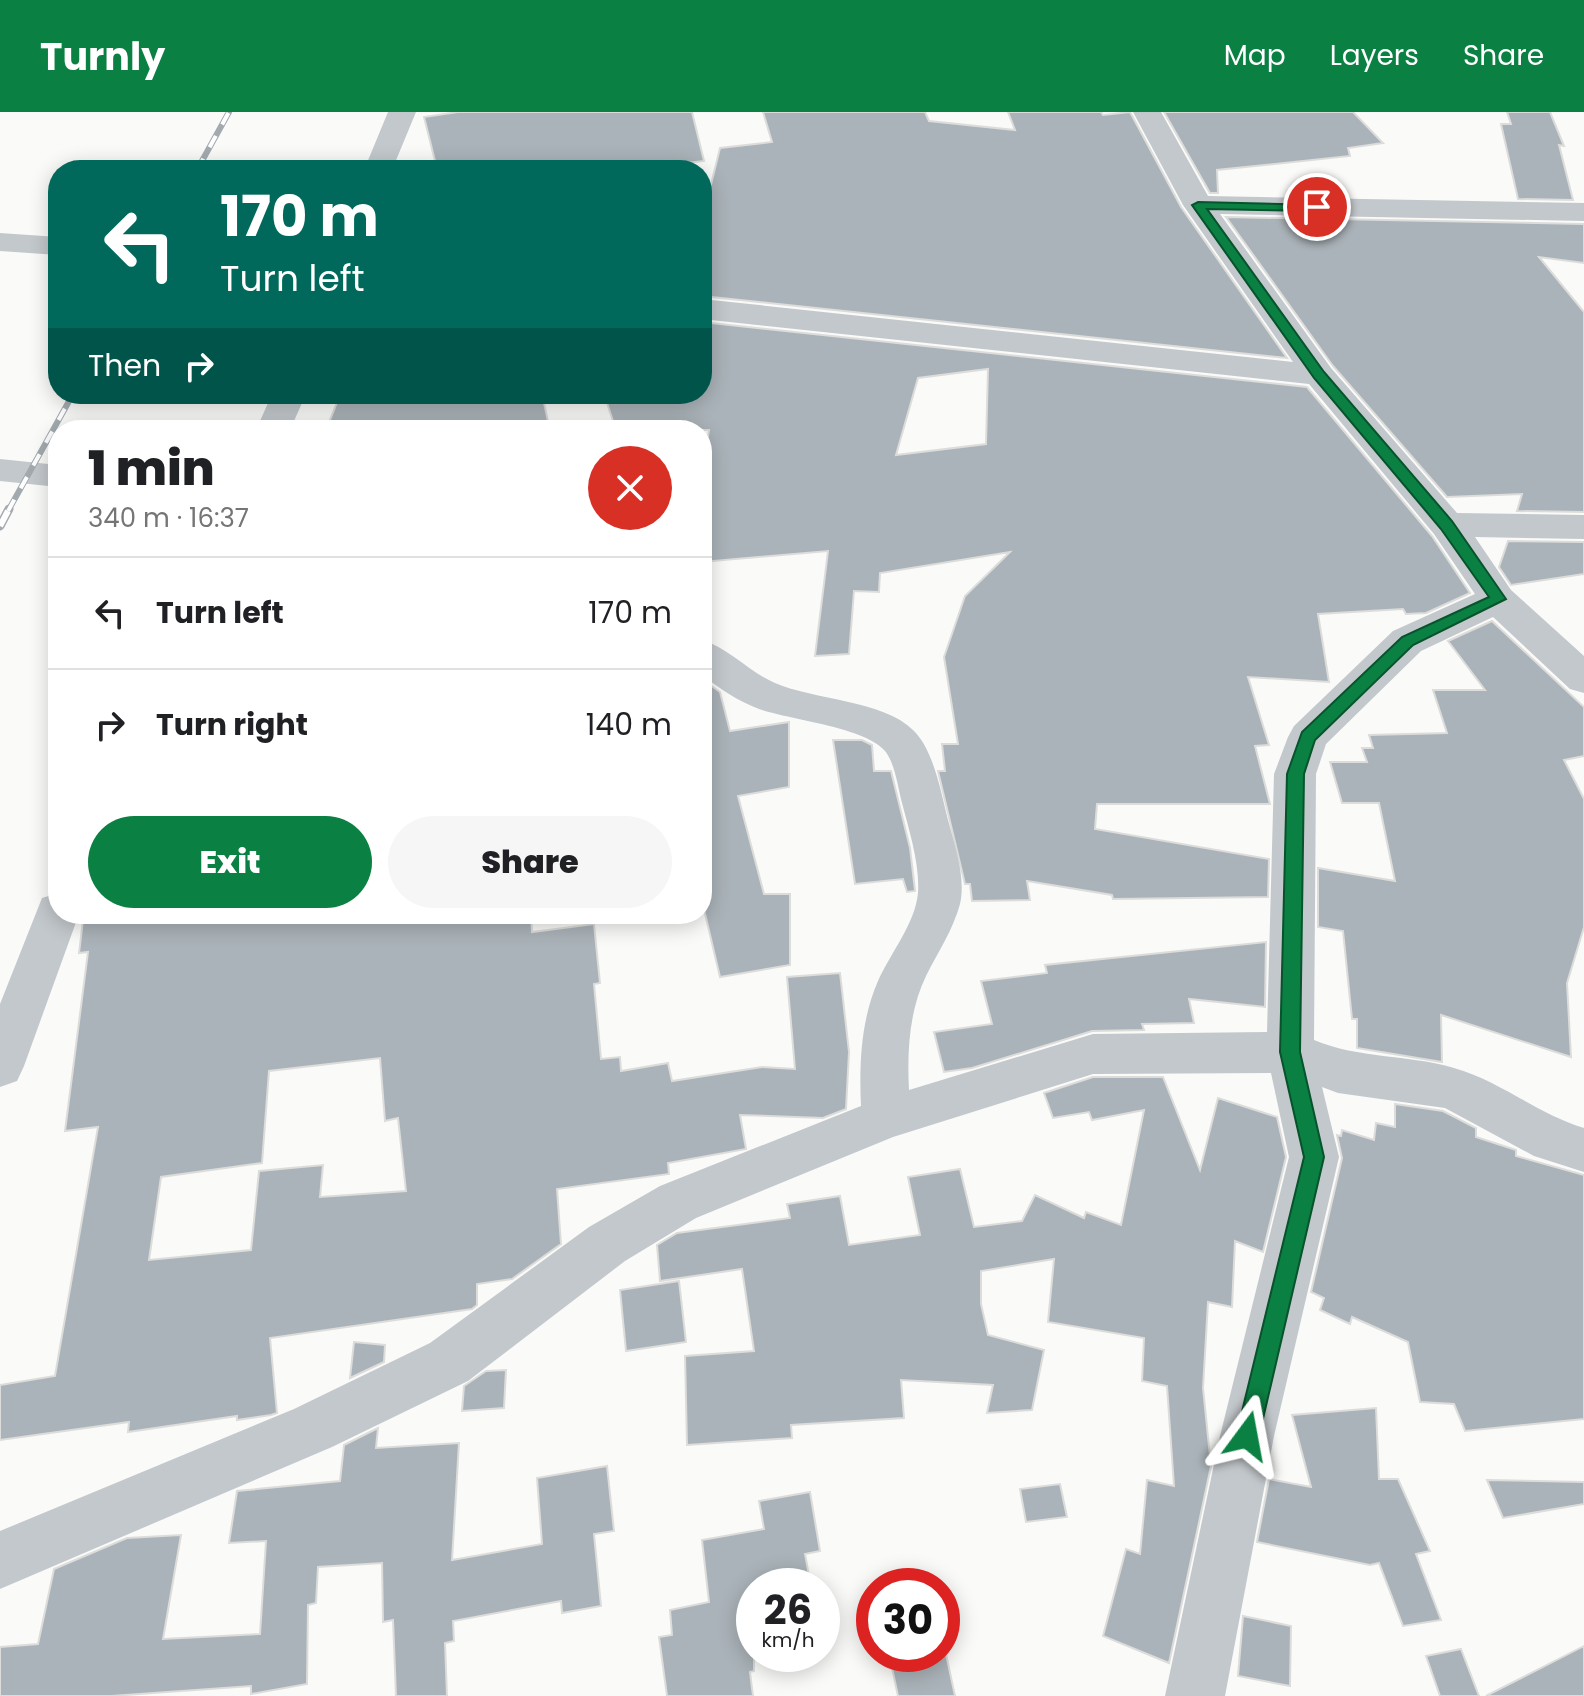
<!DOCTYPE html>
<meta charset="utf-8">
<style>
body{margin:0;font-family:Poppins,sans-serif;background:#f6f6f6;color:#202124;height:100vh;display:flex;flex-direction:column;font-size:30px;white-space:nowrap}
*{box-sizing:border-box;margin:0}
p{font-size:26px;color:#757577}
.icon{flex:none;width:44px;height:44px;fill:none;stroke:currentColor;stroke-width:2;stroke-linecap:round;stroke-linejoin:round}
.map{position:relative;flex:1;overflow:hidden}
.details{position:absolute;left:48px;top:308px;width:664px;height:504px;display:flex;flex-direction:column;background:#fff;border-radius:32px;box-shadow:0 4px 20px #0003}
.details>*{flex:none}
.hud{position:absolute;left:48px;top:48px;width:664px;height:244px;border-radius:32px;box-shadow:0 4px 20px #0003;background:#00695c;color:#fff;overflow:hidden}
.speed{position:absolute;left:736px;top:1456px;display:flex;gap:16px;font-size:40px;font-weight:700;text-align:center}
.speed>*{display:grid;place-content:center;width:104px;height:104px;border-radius:50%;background:#fff;box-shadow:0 4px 20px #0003;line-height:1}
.speed small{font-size:20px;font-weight:400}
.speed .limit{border:12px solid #d22;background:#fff;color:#111}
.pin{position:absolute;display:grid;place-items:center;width:68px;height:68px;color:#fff;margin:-34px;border:4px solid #fff;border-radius:50%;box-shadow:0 2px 8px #0007}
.me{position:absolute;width:88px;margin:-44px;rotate:13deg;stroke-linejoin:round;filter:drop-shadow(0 0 6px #0008)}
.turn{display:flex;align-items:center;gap:28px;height:168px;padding:0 40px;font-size:36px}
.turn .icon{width:104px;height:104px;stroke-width:2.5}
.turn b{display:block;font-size:56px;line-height:68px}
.then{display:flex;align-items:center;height:76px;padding:0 40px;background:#0003;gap:16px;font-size:30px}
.round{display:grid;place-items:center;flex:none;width:84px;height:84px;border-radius:42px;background:#f6f6f6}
.summary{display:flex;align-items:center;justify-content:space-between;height:136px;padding:0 40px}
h1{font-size:48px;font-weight:800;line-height:60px}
.primary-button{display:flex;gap:16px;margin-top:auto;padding:16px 40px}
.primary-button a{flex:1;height:92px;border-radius:48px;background:#0b8043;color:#fff;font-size:32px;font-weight:800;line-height:92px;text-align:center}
.primary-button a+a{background:#f6f6f6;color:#202124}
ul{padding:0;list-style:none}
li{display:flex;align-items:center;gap:24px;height:112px;padding:0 40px;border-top:2px solid #e0e0e0}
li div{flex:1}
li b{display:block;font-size:30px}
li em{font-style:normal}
header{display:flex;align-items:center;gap:48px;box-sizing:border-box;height:112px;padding:0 40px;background:#0b8043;color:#fff}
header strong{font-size:38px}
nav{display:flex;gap:44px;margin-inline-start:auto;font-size:28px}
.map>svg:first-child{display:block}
.building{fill:#aab3b9;stroke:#dcdcda;stroke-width:2;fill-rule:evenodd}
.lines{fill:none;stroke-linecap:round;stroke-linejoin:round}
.minor{fill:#c3c8cc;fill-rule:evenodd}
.rail-far1-casing{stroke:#a2aab0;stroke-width:6}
.rail-casing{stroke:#a2aab0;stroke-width:9}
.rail-far1{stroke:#fff;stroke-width:4;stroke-dasharray:13;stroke-linecap:butt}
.rail{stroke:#fff;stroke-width:6;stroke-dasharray:17;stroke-linecap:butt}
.route{fill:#0b8043;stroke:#07532c;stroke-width:2}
</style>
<header>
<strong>Turnly</strong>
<nav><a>Map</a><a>Layers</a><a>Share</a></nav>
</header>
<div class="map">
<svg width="1584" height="1584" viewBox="0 0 1584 1584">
<rect width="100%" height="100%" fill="#fafaf8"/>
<path class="building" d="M458 0H692L704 49 630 58 437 57 424 5Z
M763 0H925L929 9 1015 18 1008 0H1101L1103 3 1130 0 1181 95 1287 246 702 184V109L720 36 772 30Z
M1164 0H1353L1383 31 1348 36 1350 44 1217 58 1218 81H1210Z
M1507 0H1550L1564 34 1559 33 1573 88 1518 87 1501 12H1511Z
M1226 105 1584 112V151L1539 145 1584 200V400L1517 399 1522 382 1447 385 1333 254Z
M702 210 1307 275 1432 424 1470 481 1426 501 1406 502 1403 497 1318 502 1329 570 1248 565 1269 633 1255 634 1270 692H1097L1095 717 1269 747 1268 785 1113 787 1112 783 1027 769 1030 788 972 789 970 772H965L938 659H945L942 632H958L944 545 965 484 1010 440 880 461 879 480 854 479 849 542 815 544 828 439 702 450V364L709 318H616L604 282H702ZM988 257 986 332 896 343 918 266Z
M358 282H542L550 318H326L340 283Z
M1508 429 1584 430V462L1511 473 1499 455Z
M1492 509 1584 595V644L1564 648 1584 687V815L1567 871 1571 945 1441 903 1442 950 1357 936V907H1352L1343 819 1318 815V756L1395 769 1379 691H1342L1330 650H1367L1362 636H1373L1369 623 1447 621 1433 578H1485L1448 529Z
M702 567 720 580 730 619 789 610V675L738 684 764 782H790V853L720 865 702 789Z
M833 628H862L872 633 874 659H891L910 736 915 779 907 780 903 767 855 772Z
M128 802H531L532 820 594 812 600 871 594 872 601 947 620 945 621 959 668 951 672 969 762 955 795 957 787 865 840 861 849 940 846 997 823 1006 740 1003 746 1037 668 1051 669 1062 557 1077 561 1132 512 1167 477 1172V1193L472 1197 270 1226 277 1301 271 1303 237 1308V1304L128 1320 129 1310 0 1328V1273L55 1264 98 1015 65 1019 88 840 79 841 83 808ZM380 946 385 1009 398 1006 406 1079 320 1085 323 1053 259 1059 251 1138 149 1148 161 1065 262 1051 269 959Z
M1266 830 1265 895 1189 887 1194 911 1142 912 1144 918 1092 919 972 956 944 960 934 920 992 912 981 869 1047 861 1045 853Z
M1093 965H1163L1200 1058 1218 986 1277 1005 1286 1045 1263 1140 1235 1129 1232 1195 1208 1190 1203 1276 1211 1354 1169 1551 1103 1524 1126 1437 1140 1442 1147 1368 1174 1374 1167 1274 1142 1269 1144 1226 1048 1210 1054 1147 981 1159V1192L988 1223 1044 1238 1032 1298 987 1301 993 1273 901 1268 904 1306 791 1313 792 1326 687 1333 685 1244 754 1239 742 1157 660 1169 657 1133 677 1121 790 1106 787 1092 840 1084 849 1133 920 1123 908 1065 960 1057 974 1115 1022 1109 1035 1083 1084 1106 1086 1100 1121 1113 1144 998 1092 1008 1089 1000 1053 1006 1044 981Z
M1395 992 1443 999 1476 1016V1025L1516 1038V1044L1584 1063V1307L1465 1319 1454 1292 1420 1290 1408 1230 1352 1205 1350 1212 1320 1198 1324 1186 1311 1180 1342 1046 1337 1023 1341 1024 1342 1018 1374 1028 1376 1011 1395 1015Z
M679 1169 686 1230 626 1239 620 1178Z
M354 1230 385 1233 384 1250 350 1266Z
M506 1258 504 1296 462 1299 464 1274 486 1259Z
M1376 1296 1379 1367H1398L1430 1439 1416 1442 1441 1508 1403 1514 1379 1451 1370 1453 1257 1430 1269 1367 1311 1375 1292 1303Z
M378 1316 376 1336 459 1331 452 1448 542 1432 537 1366 607 1354 614 1419 594 1422 601 1494 562 1501 561 1489 453 1509 454 1529 445 1531 447 1584H396L393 1508 383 1510 382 1451 318 1455 316 1491 308 1493 307 1572 251 1582V1574L111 1584H0V1535L38 1532 54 1457 127 1426 181 1423 163 1527 260 1522 266 1429 229 1431 237 1379 340 1369 344 1333Z
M1487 1368 1584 1370V1392L1503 1406Z
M1060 1372 1067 1405 1026 1410 1020 1377Z
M810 1380 820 1439 805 1442 811 1474H754V1559L750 1560 753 1584H667L659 1525 672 1523 670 1498 709 1490 702 1428 764 1417 759 1389Z
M1243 1504 1291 1514 1290 1574 1238 1564Z
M1584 1534V1584H1486Z
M1461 1537 1479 1584H1440L1426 1544Z
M889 1542H946L955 1584H898Z"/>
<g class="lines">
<path class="minor" d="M388 0H416L392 58H364Z
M1133 0H1161L1208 84 1584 91V109L1220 102 1331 256 1457 401 1584 403V427L1475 425 1511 478 1584 544V581L1570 577 1493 505 1421 539 1326 632 1316 662 1314 928C1359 947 1407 942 1454 956 1500 969 1538 1002 1584 1016V1060L1534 1044 1445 996 1338 981 1322 975 1339 1045 1274 1324 1225 1584H1165L1220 1324 1289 1045 1271 961 1093 962 893 1025 696 1106 625 1149 468 1269 332 1335 0 1477V1419L294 1297 430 1231 589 1115 660 1074 861 994C859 951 861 908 878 869 891 840 915 812 918 781 920 752 909 718 902 691 898 676 895 651 885 639 865 615 790 608 759 597 738 589 720 577 702 563V528C729 536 749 560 775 571 814 588 883 588 913 618 934 638 941 681 948 708 955 734 966 765 960 792 953 818 938 840 926 864 909 899 907 940 909 978L1093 922 1267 920 1274 662 1288 625 1294 614 1393 519 1475 482 1434 422 1309 272 702 207V187L1293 250 1183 93Z
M0 121 58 125V143L0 139Z
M272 282H306L290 318H256Z
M0 347 58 353V375L0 369Z
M58 781V802H79L24 954 17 969 0 975V892L42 786Z"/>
<defs>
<path id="rail-far1" d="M197 58 229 0
M8 399 73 282"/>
<path id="rail" d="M0 414 9 397"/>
</defs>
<use href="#rail-far1" class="rail-far1-casing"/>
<use href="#rail" class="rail-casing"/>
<use href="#rail-far1" class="rail-far1"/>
<use href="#rail" class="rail"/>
</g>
<path class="route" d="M1198 90 1321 93V98L1317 99 1207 97 1324 260 1452 409 1506 487 1413 533 1315 628 1304 662 1300 940 1324 1045 1259 1324 1255 1332 1247 1336 1239 1332 1236 1324 1304 1045 1280 940 1287 662 1302 620 1402 525 1489 485 1441 417 1314 266 1192 93Z"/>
</svg>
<div class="speed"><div>26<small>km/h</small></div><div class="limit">30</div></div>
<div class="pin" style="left:1317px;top:95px;background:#d93025"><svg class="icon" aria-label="arrive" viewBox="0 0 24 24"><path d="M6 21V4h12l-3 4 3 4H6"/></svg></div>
<svg class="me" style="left:1247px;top:1324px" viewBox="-20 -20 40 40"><path d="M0-17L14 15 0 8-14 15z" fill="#0b8043" stroke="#fff" stroke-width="4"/></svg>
<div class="hud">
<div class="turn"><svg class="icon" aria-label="left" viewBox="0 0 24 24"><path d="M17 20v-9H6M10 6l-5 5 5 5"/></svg><div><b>170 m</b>Turn left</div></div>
<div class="then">Then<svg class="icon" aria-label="right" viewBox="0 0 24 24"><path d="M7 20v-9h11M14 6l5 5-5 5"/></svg></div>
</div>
<section class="details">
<div class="summary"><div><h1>1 min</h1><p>340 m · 16:37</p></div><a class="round" style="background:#d93025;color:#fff"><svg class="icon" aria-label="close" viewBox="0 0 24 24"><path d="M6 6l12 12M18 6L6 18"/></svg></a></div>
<ul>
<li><svg class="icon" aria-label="left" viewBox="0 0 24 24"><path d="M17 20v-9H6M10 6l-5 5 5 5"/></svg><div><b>Turn left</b></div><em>170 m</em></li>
<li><svg class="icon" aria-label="right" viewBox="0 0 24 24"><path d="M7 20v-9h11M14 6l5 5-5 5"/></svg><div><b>Turn right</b></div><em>140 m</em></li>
</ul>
<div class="primary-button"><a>Exit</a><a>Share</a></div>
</section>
</div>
